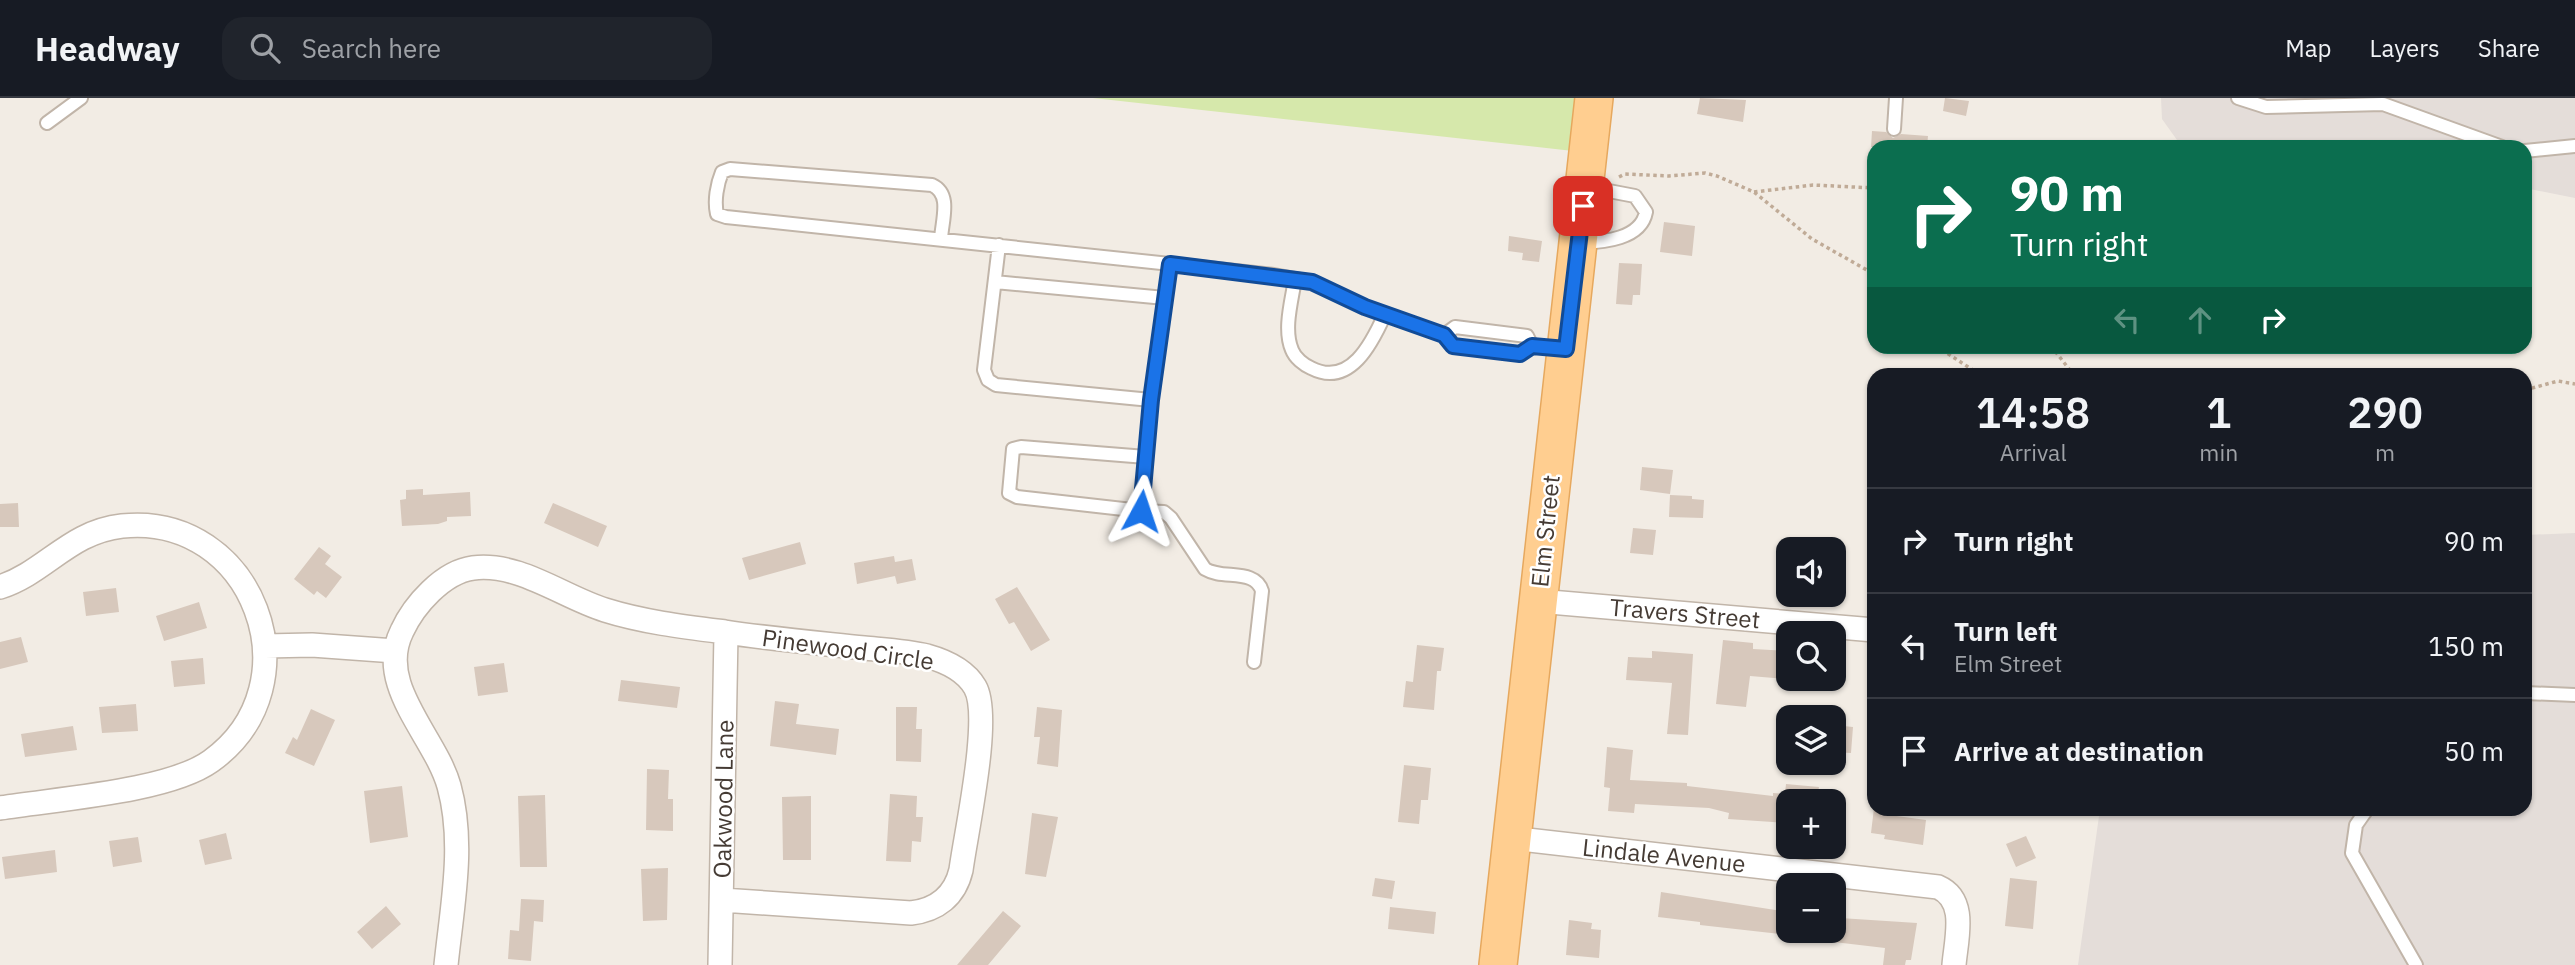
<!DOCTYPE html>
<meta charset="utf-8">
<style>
body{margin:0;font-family:"IBM Plex Sans",sans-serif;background:#20242c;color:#f1f3f6;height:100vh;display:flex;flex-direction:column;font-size:26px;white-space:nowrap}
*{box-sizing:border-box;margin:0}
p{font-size:23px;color:#9ea1a6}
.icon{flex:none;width:38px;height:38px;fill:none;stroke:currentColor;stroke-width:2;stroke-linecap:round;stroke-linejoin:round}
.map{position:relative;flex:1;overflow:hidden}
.drawer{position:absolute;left:1867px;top:270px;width:665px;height:448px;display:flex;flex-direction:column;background:#171b24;border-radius:21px;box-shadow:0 2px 5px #0004}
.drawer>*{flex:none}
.top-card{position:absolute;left:1867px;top:42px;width:665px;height:214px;border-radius:21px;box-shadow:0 2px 5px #0004;background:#0b6e4f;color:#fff;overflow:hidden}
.controls{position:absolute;left:1776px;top:439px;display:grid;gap:14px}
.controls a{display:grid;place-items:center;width:70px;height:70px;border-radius:14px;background:#171b24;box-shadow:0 2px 5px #0004;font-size:35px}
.pin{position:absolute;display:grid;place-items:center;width:60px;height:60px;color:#fff;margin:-30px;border-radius:14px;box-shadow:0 4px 10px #0006}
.me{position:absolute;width:77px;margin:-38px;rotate:5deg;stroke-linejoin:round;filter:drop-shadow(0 0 5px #0008)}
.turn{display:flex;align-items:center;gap:24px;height:147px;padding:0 28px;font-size:32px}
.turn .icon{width:91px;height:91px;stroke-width:2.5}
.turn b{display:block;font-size:49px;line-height:60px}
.lanes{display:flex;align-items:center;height:66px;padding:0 28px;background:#0003;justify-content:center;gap:35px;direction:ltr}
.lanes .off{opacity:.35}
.eta{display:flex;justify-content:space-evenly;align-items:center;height:119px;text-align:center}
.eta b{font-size:42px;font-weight:600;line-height:49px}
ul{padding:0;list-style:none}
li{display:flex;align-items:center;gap:21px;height:105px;padding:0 28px;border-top:2px solid #363941}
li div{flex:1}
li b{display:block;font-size:26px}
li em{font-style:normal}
header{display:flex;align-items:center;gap:42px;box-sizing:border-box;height:98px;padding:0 35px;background:#171b24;border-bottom:2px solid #363941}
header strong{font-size:33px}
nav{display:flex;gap:38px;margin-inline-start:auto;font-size:24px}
.search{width:490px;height:63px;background:#20242c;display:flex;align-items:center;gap:18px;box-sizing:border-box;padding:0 24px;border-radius:21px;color:#9ea1a6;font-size:26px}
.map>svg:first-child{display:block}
.industrial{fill:#e4ddd9}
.green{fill:#d6e8ab}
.building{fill:#d7c8bc}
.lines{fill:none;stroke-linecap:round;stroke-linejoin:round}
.service-casing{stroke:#c1b5a9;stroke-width:16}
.minor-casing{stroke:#c1b5a9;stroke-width:26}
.primary-casing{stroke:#e6a85e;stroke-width:40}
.path{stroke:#c0ab97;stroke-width:3.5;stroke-dasharray:3.5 3.5;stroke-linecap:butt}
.service{stroke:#fff;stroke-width:12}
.minor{stroke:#fff;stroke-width:23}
.primary{stroke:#ffce90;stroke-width:37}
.route-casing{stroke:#114b97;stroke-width:18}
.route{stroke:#1a73e8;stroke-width:12}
.labels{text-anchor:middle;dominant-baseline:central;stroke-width:5;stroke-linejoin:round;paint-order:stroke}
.street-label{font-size:24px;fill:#453b34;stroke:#fff}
</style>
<header>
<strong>Headway</strong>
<div class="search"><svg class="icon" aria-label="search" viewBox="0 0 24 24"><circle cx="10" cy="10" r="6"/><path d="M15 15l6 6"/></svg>Search here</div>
<nav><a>Map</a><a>Layers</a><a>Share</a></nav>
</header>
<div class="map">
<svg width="2575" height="867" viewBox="0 0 2575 867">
<rect width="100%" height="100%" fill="#f2ece4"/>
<path class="industrial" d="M2161 0H2575V100L2525 90V49H2182L2162 21Z
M2575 435V867H2078L2100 711 2525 710V437Z"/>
<path class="green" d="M1093 0H1579L1573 53Z"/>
<path class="building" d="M1700 0 1746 2 1743 24 1697 16Z
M1945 0 1969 3 1966 18 1943 13Z
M1872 33 1886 34 1893 40 1901 36 1928 38 1927 49H1871Z
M1664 124 1695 128 1692 158 1660 154Z
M1509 138 1542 143 1539 164 1522 162 1523 155 1508 153Z
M1619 165 1642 166 1640 197H1633L1632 207 1616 206Z
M1642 369 1673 372 1670 396 1640 392Z
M423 391V397L470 394 471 418 447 419V423L438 426 402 428 400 402 406 401V392Z
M1670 397 1692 398V401L1704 402 1703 420 1669 419Z
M18 405 19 429H0V406Z
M553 405 607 428 598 449 544 425Z
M1633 430 1656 432 1653 457 1630 455Z
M800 444 806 466 749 482 742 460Z
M319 449 331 458 325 466 342 479 326 500 317 493 314 497 294 481Z
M894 458 895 464 912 461 916 482 897 486 895 478 857 486 854 465Z
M1017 489 1050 542 1031 553 1014 524 1009 526 995 501Z
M116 490 119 514 86 518 83 494Z
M199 504 207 530 164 543 156 518Z
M21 539 28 564 0 571V544Z
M1723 542 1753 545V551L1788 553 1787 581 1750 578 1746 609 1716 606Z
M1417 547 1444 550 1441 573H1437L1434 612 1403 609 1406 583 1413 584Z
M1652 553 1693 556 1688 637 1667 636 1672 585 1626 582 1628 559 1652 560Z
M203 560 205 586 174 589 171 563Z
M504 565 508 594 478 598 474 569Z
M621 582 680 589 677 610 618 603Z
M775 603 799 606 796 626 839 631 836 657 770 648Z
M136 606 138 633 102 635 99 609Z
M896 609H917L916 631H922L921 664 896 663Z
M1037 609 1062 612 1058 669 1037 666 1040 639H1034Z
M311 611 335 622 314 668 285 655 293 639 297 642Z
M1834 627 1853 629 1851 655 1834 654Z
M73 628 77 652 25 659 21 636Z
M1607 649 1633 652 1630 682 1687 685V688L1773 698V695L1785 696 1786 686 1819 689 1816 704H1788V725L1728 721 1729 715 1709 710 1635 706 1634 715 1608 713 1610 690 1604 689Z
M1404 667 1431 670 1428 702H1421L1419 726 1398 724Z
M647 671 669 672 668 701H673V733L646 732Z
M402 688 408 739 370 745 364 693Z
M890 696 917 698 916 719H923L921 744 912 743 911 764 886 763Z
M545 697 547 769H520L518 698Z
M811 698V762H783L782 699Z
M1874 710 1889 712V717L1926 722 1923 747 1884 741 1885 737 1871 735Z
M1032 715 1058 719 1046 779 1025 776Z
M226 735 232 761 205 767 199 742Z
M2026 738 2036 760 2016 769 2006 746Z
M138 739 142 764 113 769 109 743Z
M55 752 57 774 5 781 2 759Z
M668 770 667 822 643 823 641 771Z
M1375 780 1395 783 1392 801 1372 798Z
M2010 780 2037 783 2033 831 2005 828Z
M1661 794 1788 814V837L1700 827V824L1658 819Z
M521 801 544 802 543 824 534 823 531 863 508 861 510 832 519 833Z
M386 808 401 826 372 851 357 834Z
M1390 809 1436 814 1434 836 1388 831Z
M1003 813 1021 828 988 867H957Z
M1840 820 1917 825 1911 862H1906L1905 867H1883L1885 850 1834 844V826L1840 827Z
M1569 822 1592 825 1591 831 1601 832 1599 860 1566 857Z"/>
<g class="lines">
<defs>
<path id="service" d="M2238 0 2266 9 2383 6 2502 49
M47 25 81 0
M1894 31 1896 0
M2525 53 2575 48
M941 141C942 122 952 96 932 87L730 71 722 74C717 86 714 103 717 116L726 119 1274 177 1312 184 1365 209 1444 237 1453 248 1520 256 1532 248 1562 251
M1581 145C1604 144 1641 141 1646 114L1635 98 1588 89
M999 147 984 272 988 282 996 287 1151 302 1170 166
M1295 181C1292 202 1283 231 1292 252 1295 260 1304 267 1311 270 1350 290 1372 245 1385 216
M995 184 1165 200
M1444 237 1455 229 1527 238 1532 248
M1146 359 1021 349 1013 351 1009 395 1017 399 1141 413 1151 302
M1141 413 1164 414 1171 420 1205 471C1223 482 1255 470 1262 493L1254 564
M2525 595 2575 597
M2368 710 2356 727 2352 755 2416 867"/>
<path id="minor" d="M0 489C46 474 69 434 122 428 253 414 318 586 211 663 168 694 55 701 0 710
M1538 503 1874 532
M265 548 312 547 395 553
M1511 740 1938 789C1968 802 1956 841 1954 867
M446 867C452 808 465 746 449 688 435 638 375 587 402 533 414 507 443 474 473 470 519 464 563 499 605 512 643 524 685 529 725 534 771 541 817 545 864 550 885 552 907 553 927 558 945 563 965 572 975 589 992 618 966 734 961 772 955 798 937 812 911 815L722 802
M720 867 726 535"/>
<path id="primary" d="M1498 867 1594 0"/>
</defs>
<use href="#service" class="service-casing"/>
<use href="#minor" class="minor-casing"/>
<use href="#primary" class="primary-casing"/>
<path class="path" d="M1619 79 1625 76 1669 78 1705 75 1717 78 1754 94 1812 141 1874 176
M1754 94 1813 87 1874 90
M1936 248 1979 276
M2051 248 2073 276
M2525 292 2558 283 2575 286"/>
<use href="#service" class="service"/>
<use href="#minor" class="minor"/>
<use href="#primary" class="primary"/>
</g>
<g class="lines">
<defs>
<path id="route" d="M1141 413 1151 302 1170 166 1312 184 1365 209 1444 237 1453 248 1520 256 1532 248 1566 251 1583 108"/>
</defs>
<use href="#route" class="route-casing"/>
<use href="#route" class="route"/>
</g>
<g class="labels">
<g class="street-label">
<text transform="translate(1545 433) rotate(-84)">Elm Street</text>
<text transform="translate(1685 515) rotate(5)">Travers Street</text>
<text transform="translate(848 551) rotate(8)">Pinewood Circle</text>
<text transform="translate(723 701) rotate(-89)">Oakwood Lane</text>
<text transform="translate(1664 757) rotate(6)">Lindale Avenue</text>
</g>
</g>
</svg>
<div class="controls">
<a><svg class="icon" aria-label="sound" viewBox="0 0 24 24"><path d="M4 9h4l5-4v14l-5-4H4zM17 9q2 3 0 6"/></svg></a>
<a><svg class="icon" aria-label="search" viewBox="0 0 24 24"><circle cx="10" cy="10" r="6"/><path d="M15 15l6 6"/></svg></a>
<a><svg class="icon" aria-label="layers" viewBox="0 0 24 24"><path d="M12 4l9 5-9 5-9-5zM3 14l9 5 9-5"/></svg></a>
<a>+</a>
<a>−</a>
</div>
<div class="pin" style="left:1583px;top:108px;background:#d93025"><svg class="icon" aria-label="arrive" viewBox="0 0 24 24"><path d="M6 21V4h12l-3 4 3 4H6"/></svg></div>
<svg class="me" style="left:1141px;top:413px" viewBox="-20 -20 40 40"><path d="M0-17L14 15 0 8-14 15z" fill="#1a73e8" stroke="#fff" stroke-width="4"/></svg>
<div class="top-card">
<div class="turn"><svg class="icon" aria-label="right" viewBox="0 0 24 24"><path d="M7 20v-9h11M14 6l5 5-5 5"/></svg><div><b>90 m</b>Turn right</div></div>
<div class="lanes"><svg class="icon off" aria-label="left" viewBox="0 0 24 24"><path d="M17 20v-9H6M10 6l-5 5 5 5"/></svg><svg class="icon off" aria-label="ahead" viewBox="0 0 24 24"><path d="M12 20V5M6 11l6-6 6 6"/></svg><svg class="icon" aria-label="right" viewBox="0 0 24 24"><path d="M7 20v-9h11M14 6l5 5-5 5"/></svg></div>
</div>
<section class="drawer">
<div class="eta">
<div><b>14:58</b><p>Arrival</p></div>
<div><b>1</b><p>min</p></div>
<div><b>290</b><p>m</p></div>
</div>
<ul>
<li><svg class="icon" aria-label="right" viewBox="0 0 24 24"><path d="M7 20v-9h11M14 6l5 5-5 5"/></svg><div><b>Turn right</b></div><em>90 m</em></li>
<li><svg class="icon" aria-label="left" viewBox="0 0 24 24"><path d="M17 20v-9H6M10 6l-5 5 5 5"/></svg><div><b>Turn left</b><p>Elm Street</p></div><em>150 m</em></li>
<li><svg class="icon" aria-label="arrive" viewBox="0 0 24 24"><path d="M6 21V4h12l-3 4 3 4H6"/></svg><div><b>Arrive at destination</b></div><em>50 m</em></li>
</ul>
</section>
</div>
